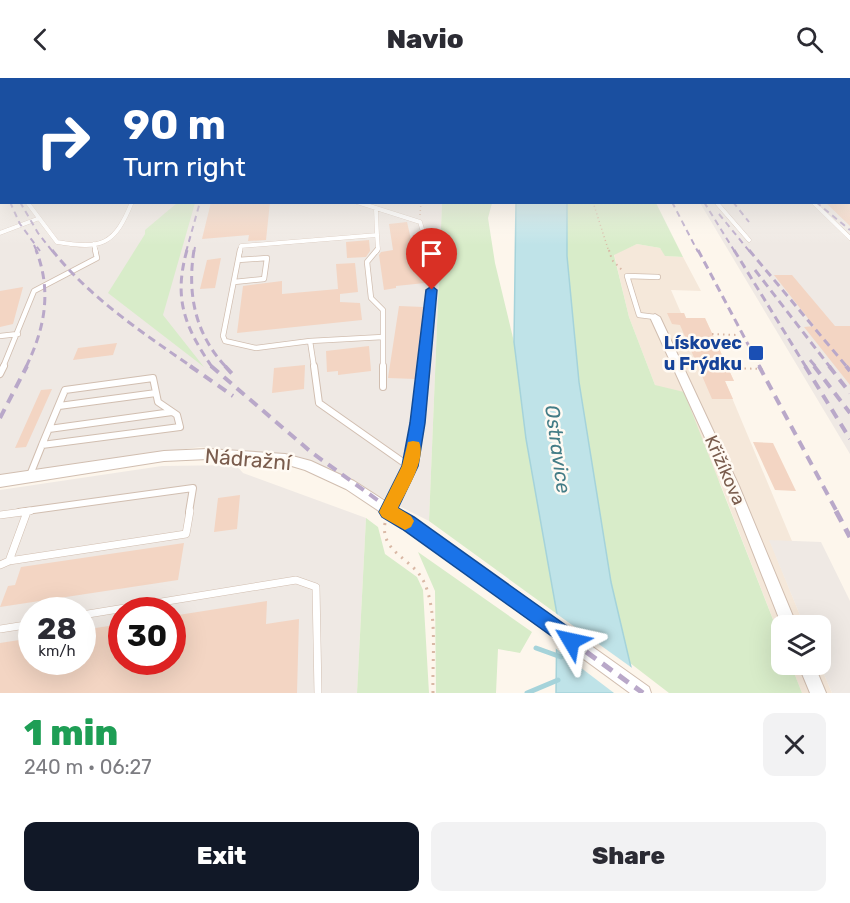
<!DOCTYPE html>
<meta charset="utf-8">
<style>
body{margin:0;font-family:Rubik,sans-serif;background:#f2f2f3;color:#2b2b33;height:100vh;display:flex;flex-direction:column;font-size:22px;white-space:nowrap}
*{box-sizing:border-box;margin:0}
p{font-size:20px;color:#7c7c81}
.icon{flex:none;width:33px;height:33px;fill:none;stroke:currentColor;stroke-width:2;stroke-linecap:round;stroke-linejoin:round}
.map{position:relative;height:615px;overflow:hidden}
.panel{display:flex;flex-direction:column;background:#fff;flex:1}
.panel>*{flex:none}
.hud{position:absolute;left:0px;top:0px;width:850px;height:126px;box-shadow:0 6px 24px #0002;background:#1a4fa0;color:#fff;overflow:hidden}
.fabs{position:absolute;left:771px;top:537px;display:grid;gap:12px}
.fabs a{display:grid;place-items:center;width:60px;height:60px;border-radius:12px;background:#fff;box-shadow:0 6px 24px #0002;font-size:30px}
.speed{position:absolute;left:18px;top:519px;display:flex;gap:12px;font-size:30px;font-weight:700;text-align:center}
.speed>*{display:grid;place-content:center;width:78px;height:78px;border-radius:50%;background:#fff;box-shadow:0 6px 24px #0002;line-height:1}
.speed small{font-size:15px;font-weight:400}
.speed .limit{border:9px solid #d22;background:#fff;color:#111}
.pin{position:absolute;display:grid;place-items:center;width:51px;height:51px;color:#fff;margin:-62px -26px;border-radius:50% 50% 50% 0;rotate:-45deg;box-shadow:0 0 6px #0007}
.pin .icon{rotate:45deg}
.me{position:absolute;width:66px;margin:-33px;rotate:306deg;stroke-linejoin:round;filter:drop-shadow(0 0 4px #0008)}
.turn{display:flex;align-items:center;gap:21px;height:126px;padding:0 24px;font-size:27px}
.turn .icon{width:78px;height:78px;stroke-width:2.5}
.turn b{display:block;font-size:42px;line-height:51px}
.round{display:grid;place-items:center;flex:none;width:63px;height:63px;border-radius:12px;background:#f2f2f3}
.overview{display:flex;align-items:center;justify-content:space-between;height:102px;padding:0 24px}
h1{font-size:36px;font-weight:800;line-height:45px;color:#1e9e55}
.primary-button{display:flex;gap:12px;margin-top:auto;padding:12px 24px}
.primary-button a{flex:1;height:69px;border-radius:12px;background:#111827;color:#fff;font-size:24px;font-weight:800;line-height:69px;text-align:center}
.primary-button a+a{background:#f2f2f3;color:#2b2b33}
header{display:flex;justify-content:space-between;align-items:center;height:78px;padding:0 24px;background:#fff;font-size:27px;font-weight:800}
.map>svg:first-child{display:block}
.residential{fill:#f5e8da}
.industrial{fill:#efe9e4;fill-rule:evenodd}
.green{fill:#d8ecc9}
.water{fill:#bfe3e8;stroke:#a5d3da;stroke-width:1.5}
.pier{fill:#fdf6ec}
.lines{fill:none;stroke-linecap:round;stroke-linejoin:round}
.stream{stroke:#a5d3da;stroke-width:5}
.building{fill:#f3d5c3}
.service-far3-casing{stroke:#d1beb0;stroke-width:4.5}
.service-far2-casing{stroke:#d1beb0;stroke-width:6}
.service-far1-casing{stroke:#d1beb0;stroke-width:8}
.service-casing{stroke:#d1beb0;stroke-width:8}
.minor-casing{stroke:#d1beb0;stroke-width:2}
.path-far2{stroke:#d9b8a5;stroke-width:1.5;stroke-dasharray:1 3;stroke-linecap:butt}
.path-far1{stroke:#d9b8a5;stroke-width:2;stroke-dasharray:1.5 4;stroke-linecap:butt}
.path{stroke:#d9b8a5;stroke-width:3;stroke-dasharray:2 6;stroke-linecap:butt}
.service-far3{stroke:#fff;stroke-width:4}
.service-far2{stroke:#fff;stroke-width:4.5}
.service-far1{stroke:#fff;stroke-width:6}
.service{stroke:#fff;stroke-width:7}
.minor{fill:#fff;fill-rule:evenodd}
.rail-far3{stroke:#b9a8c9;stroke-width:2;stroke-dasharray:6 4.5;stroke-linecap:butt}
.rail-far2{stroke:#b9a8c9;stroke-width:3;stroke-dasharray:8 5;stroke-linecap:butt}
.rail-far1{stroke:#b9a8c9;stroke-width:4;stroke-dasharray:10 7;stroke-linecap:butt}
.rail{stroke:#b9a8c9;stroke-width:5;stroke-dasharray:12 8;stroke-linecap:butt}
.route{fill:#1a73e8;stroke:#114b97;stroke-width:1.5}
.slow{fill:#f59e0b}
.transit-dot{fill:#1a4fb4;stroke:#fffaf3;stroke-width:2}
.labels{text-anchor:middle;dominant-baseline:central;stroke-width:5;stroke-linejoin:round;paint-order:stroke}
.transit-label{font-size:18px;font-weight:bold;fill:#164399;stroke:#fffaf3;text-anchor:end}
.street-label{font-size:18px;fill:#7a5c4d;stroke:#fffaf3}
.water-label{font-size:20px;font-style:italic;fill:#437c86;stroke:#fffaf3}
.near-street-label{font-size:21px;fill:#7a5c4d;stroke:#fffaf3}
</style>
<header><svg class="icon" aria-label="back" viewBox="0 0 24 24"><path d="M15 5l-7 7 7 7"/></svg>Navio<svg class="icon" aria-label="search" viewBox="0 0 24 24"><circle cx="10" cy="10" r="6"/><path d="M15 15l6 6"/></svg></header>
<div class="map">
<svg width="850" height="615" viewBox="0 0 850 615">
<rect width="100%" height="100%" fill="#fdf6ec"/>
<path class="residential" d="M637 166 660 170 666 178 683 179 701 213 671 212 681 235H684L686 240H705L734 303H725L792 463H770L804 547 782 548 781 562 720 405 655 307 629 239 614 176Z
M791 587H820L832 615H802Z"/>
<path class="industrial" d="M0 81 2 124 442 125 429 443 304 380 200 369 0 397Z
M849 81H850V376L700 125 849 124Z
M236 387 243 395 366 440 357 615H0V412L162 388ZM32 532H82V584H32ZM122 532H172V584H122Z
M769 462 821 464 850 523V615H832L820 587V548L804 547Z"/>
<path class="green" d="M177 125H195L163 237 204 289 108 215 145 156V152Z
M442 125H492L488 140 495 185 514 264 526 361 557 536 429 443Z
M567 125H656L683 179 665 178 660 170 637 166 614 177 629 239 655 307 684 314 781 562 782 586 791 587 802 615H669L630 585 611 504 579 304 567 178Z
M366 440 378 449 385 476 417 499 423 512 429 615H357Z
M418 474 532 554 520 575 498 571 496 615H436L435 513Z"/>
<path class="water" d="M516 125H567V178L579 304 611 504 637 615H556L557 536 526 361 514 264Z"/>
<path class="pier" d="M554 534 635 592 640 615H614L555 570Z"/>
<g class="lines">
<path class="stream" d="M536 570 561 579
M527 615 558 602"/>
</g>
<path class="building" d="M211 124H270L266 162 248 163 249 157 202 161Z
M825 124H850V148Z
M407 144 413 170 416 169 420 179 425 205 396 208V210L384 212 379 177 381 174 393 172 389 146Z
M369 162 370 173 366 179 347 180 346 164Z
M221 180 215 210 200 211 207 182Z
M355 185 358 214 340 216V224L360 225 362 242 237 255 243 208 282 203V216L338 211 336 186Z
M774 197H792L835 248H850V307L804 249 814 248Z
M23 209 13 246 0 249V213Z
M399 228 424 229 416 301 388 300Z
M667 235H684L686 240H705L734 303H725L733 321H712L680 247 672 246Z
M117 265 113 277 73 282 78 270Z
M369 268 371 293 338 297V293L327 294 326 273Z
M305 287 304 311 272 315 274 290Z
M52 311 26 369 15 370 41 312Z
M753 364 773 365 796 413 775 412Z
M240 417 237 451 214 454 218 420Z
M184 465 178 502 0 529 8 508 15 507 21 489Z
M267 523 266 546 299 541 297 615H0V565L32 560V584H82V552L122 546V584H172V538Z"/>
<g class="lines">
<defs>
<path id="service-far3" d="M27 124 57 164C103 172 115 166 132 124
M357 124 420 144 429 174
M716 124 749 162
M813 124 850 160
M0 155 37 141
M94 166 96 174
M240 174 241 168 377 157 376 132
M376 174 378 171 377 157"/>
<path id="service-far2" d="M240 172 223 258 225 263 256 270 310 263 314 289
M377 172 367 184 371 220 383 232V259
M234 204 264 201 267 180 238 182
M655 239 639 237 627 198 658 199
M0 258 18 256
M310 263 383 259V289
M3 289 34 213 97 180 95 172
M424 289 434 190 429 172"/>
<path id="service-far1" d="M314 288 319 325 410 389
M383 288V309
M0 296 4 288
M153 300 158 324 177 337 180 349 42 367 65 312Z
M59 328 156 315
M49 351 172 334
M30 397 42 367
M388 432 410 389 418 345 424 288
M19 434 193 410 189 434"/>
<path id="service" d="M0 437 30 433
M9 483 27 434
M0 487 9 483 186 456 190 433
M82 537 296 502 316 509 318 615
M0 551 32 546"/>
<path id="minor" d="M655 236 660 239 739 408 797 548H782L727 408 650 239Z
M208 371 285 376 311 383 354 403 413 441 649 609 651 615H630L403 449 346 411 305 392 285 386 208 381 164 383 0 409V397L164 373Z
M798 586H814L826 615H810Z"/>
</defs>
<use href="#service-far3" class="service-far3-casing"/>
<use href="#service-far2" class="service-far2-casing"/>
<use href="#service-far1" class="service-far1-casing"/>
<use href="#service" class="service-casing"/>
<use href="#minor" class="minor-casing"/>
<path class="path-far2" d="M593 124 609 174
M420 137 421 124"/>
<path class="path-far1" d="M609 172 612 182 622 192
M712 256 738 257
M728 290 765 291"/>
<path class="path" d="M385 445C380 475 413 480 424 504 438 534 432 582 433 615"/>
<use href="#service-far3" class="service-far3"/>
<use href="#service-far2" class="service-far2"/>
<use href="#service-far1" class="service-far1"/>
<use href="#service" class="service"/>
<use href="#minor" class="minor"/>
<path class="rail-far3" d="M1 81 2 98
M10 124 20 146 40 173
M20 124 38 155 53 174
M672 124 698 174
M704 124 735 174
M733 124 749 144
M816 124 850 152
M719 136 750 174
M34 167 37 174
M186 174 200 124
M194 174 195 169"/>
<path class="rail-far2" d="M52 172C90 220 143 255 192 289
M187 172C173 221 185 249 212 289
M194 172C187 216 195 256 226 289
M698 172 760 289
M734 172 806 289
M749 172 847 289
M755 192 830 289
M810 282 816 289
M26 289C45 250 52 213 36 172"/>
<path class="rail-far1" d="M190 288 233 318
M211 288 311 374 394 434
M225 288 235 299
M759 288 837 434
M805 288 850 361
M814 288 850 335
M829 288 850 315
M846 288 850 293
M0 340 27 288"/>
<path class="rail" d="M392 433 643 615
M836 433 850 459"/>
</g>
<linearGradient id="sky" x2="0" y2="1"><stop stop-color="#97c7e8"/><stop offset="0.49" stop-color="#fefbf6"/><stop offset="1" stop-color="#fefbf6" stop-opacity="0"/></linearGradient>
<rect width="850" height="167" fill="url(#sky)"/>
<path class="route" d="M432 208 437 212 425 345 418 388 398 430 414 439 578 556 580 563 578 570 571 572 402 451 382 439 379 434 402 388 410 345 426 212Z"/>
<path class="slow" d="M413 363 419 364C427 381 405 415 398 430L411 438 414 443 411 449 405 452 382 439 379 434 402 388 408 364Z"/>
<rect class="transit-dot" x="748" y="267" width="16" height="16" rx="3"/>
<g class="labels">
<g class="transit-label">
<text x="742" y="265">Lískovec<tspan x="742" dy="21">u Frýdku</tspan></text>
</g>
<g class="street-label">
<text transform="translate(725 392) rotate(66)">Křižíkova</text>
</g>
<g class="water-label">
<text transform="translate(558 371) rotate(82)">Ostravice</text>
</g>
<g class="near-street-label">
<text transform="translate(248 381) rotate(5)">Nádražní</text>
</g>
</g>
</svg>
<div class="fabs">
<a><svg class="icon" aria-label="layers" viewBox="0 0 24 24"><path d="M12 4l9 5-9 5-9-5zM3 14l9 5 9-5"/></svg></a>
</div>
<div class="speed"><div>28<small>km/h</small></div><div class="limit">30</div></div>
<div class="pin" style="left:432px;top:212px;background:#d93025"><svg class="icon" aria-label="arrive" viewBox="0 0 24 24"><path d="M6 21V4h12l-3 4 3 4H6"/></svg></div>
<svg class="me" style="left:571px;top:563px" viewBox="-20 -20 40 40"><path d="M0-17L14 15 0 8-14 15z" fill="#1a73e8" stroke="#fff" stroke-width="4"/></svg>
<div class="hud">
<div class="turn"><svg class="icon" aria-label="right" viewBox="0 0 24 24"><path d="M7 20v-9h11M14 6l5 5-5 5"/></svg><div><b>90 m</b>Turn right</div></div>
</div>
</div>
<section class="panel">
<div class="overview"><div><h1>1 min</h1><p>240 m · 06:27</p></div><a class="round"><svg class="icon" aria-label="close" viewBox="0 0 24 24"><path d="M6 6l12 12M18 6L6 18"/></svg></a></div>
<div class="primary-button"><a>Exit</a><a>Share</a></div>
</section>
